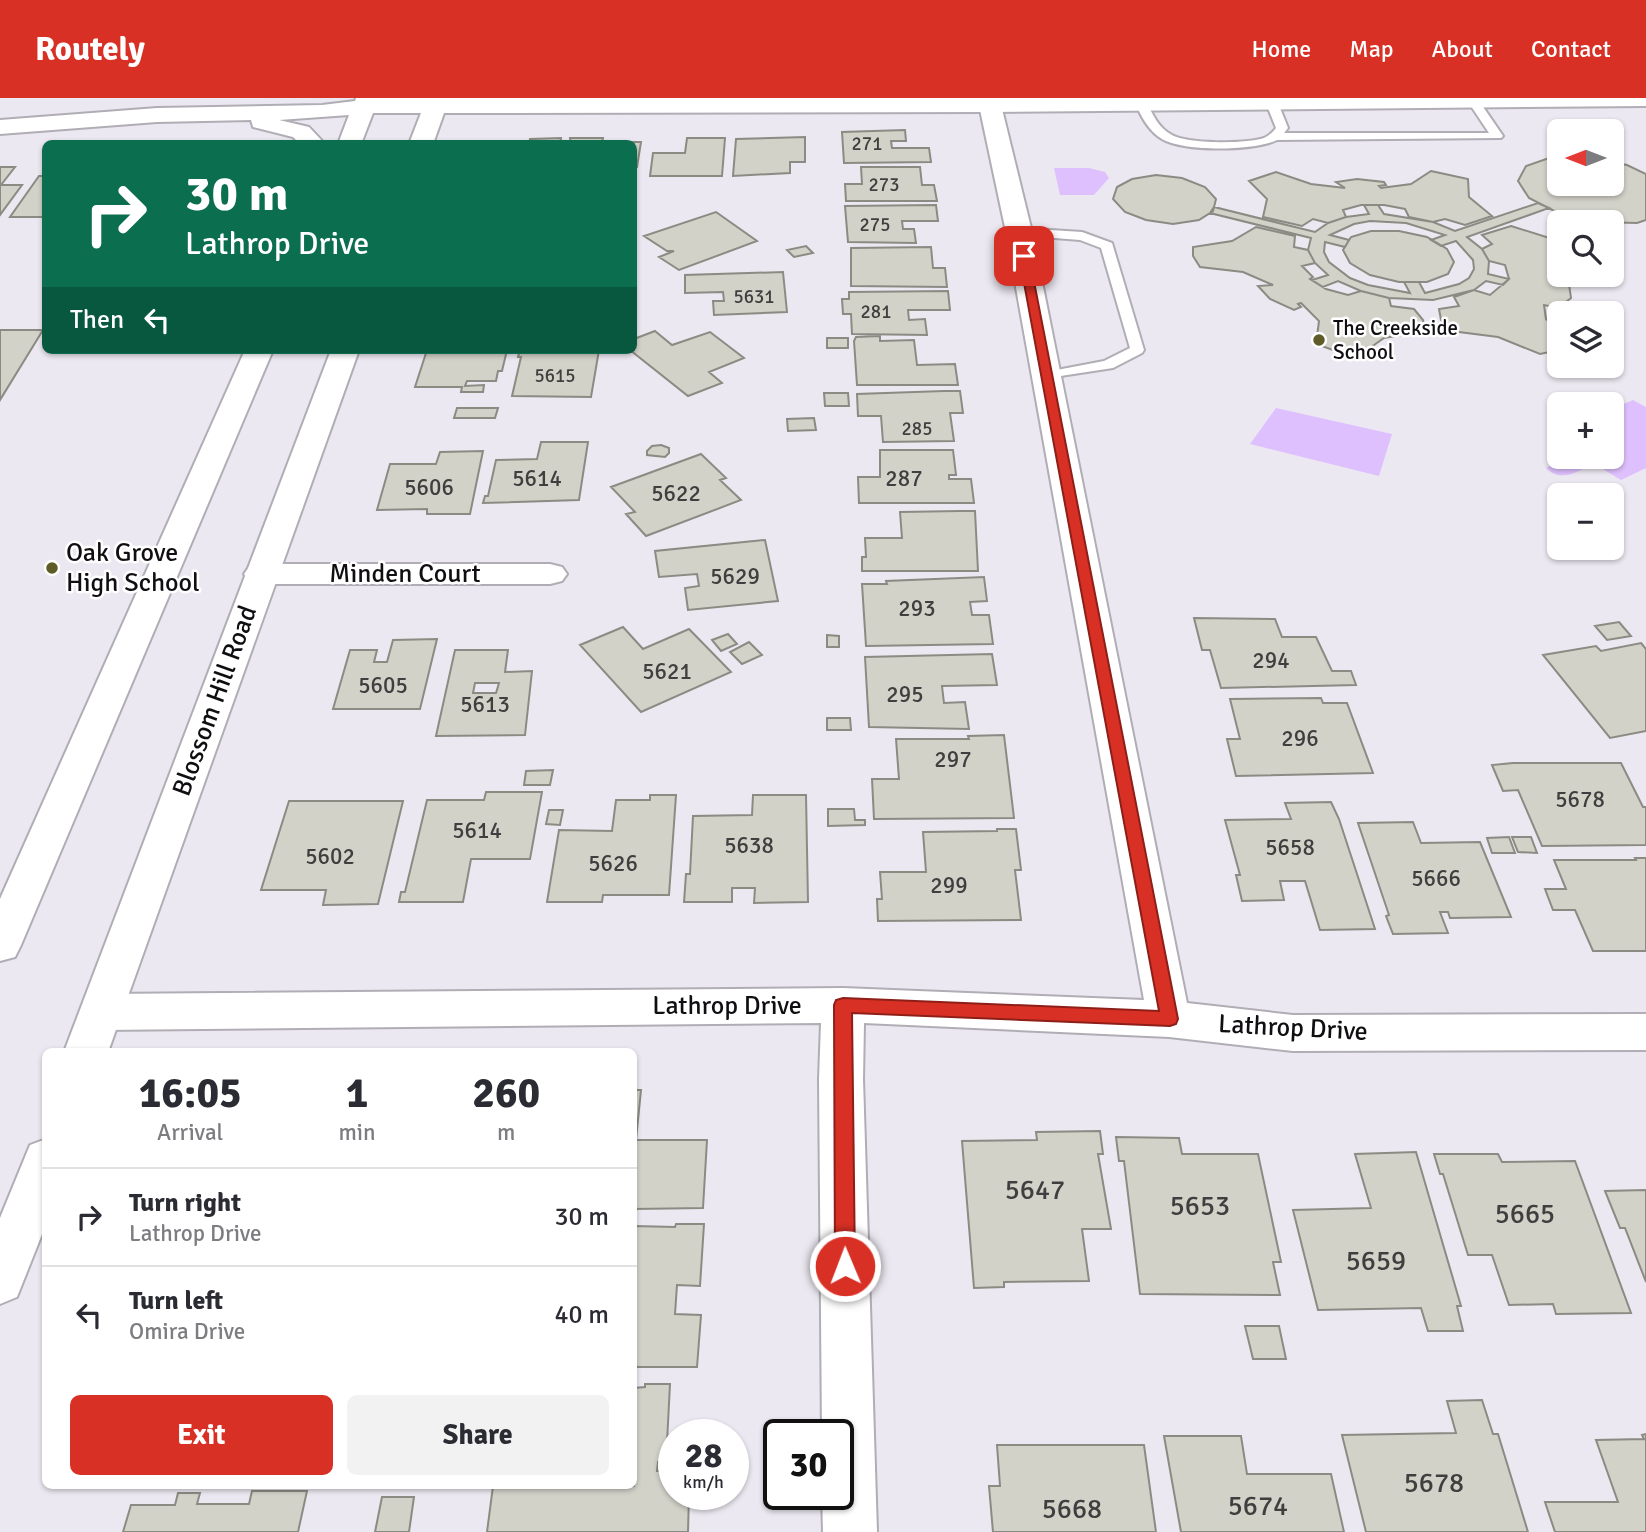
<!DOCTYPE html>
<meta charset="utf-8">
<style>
body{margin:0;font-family:Signika,sans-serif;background:#f2f2f3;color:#2b2b33;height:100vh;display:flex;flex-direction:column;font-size:26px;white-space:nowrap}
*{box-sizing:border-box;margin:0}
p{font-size:23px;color:#7c7c81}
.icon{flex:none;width:38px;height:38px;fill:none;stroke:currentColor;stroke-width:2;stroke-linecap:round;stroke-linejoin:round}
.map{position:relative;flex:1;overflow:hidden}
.details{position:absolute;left:42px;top:950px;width:595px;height:441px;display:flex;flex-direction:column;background:#fff;border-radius:10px;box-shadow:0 2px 5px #0004}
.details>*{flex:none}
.banner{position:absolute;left:42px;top:42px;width:595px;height:214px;border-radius:10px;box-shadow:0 2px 5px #0004;background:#0b6e4f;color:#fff;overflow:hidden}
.needle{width:46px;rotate:270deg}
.tools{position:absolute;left:1547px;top:21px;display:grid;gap:14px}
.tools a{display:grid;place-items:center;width:77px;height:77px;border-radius:10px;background:#fff;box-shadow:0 2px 5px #0004;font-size:35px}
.speed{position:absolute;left:658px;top:1321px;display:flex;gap:14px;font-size:35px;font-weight:700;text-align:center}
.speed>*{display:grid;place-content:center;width:91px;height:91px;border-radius:50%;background:#fff;box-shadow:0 2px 5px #0004;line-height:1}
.speed small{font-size:18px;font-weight:400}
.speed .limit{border:4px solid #111;border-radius:10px;background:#fff;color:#111}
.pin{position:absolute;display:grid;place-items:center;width:60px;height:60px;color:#fff;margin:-30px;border-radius:14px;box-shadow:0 4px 10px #0006}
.me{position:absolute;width:77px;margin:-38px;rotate:359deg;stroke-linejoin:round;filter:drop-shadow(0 0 5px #0008)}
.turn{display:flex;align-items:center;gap:24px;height:147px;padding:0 28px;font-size:32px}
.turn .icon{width:91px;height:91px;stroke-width:2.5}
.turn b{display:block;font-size:49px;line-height:60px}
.then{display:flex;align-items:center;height:66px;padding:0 28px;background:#0003;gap:14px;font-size:26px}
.eta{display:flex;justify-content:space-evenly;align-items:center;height:119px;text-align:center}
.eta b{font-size:42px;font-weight:700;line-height:49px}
.cta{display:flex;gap:14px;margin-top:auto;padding:14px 28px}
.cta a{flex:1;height:80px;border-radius:10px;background:#d93025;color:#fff;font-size:28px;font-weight:700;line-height:80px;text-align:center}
.cta a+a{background:#f2f2f3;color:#2b2b33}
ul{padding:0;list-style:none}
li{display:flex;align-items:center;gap:21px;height:98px;padding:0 28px;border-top:2px solid #e1e1e2}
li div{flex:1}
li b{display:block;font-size:26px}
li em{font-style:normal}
header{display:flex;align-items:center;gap:42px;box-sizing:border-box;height:98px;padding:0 35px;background:#d93025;color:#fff}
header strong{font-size:33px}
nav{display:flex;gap:38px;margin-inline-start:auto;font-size:24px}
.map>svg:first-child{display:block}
.green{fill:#dfc0fe}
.building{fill:#d2d2c9;stroke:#8c8b83;stroke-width:2;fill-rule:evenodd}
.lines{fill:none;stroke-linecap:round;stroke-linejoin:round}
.lane-casing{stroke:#b1adb5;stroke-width:4}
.street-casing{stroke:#b1adb5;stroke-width:4}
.secondary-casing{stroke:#b1adb5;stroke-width:4}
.lane{fill:#fff;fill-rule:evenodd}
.street{fill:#fff;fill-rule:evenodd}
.secondary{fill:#fff;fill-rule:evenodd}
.route{fill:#d93025;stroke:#8d1f18;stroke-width:2}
.poi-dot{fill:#5e5b28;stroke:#fff;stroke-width:2.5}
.labels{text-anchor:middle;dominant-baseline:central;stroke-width:5;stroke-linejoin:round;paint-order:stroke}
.far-number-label{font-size:19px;fill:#403f3f}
.far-poi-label{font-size:21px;fill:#100e11;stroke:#fff;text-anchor:start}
.number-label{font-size:23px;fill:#403f3f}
.poi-label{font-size:26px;fill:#100e11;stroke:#fff;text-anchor:start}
.street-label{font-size:26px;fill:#100e11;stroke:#fff}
.near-number-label{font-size:28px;fill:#403f3f}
</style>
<header>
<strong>Routely</strong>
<nav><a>Home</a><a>Map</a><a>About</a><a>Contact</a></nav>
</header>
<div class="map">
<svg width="1646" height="1434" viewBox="0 0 1646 1434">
<rect width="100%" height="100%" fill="#ece8f1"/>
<path class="green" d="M1054 70H1089L1105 74 1109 80 1094 97H1060Z
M1633 302 1646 309V370L1621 382 1583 359H1612V311Z
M1276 310 1392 336 1379 378 1250 346Z
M1566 359H1577L1591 367C1575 375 1561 384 1546 370Z"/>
<path class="building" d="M905 32 906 43H891L892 50H929L931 64 844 65 842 34Z
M805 39V64H790V75L733 78 736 41Z
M561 40 560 46H529L530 41Z
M570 40H603L602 44H641L637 69H634V46H571Z
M687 40H725L722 78H650L653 55H685Z
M1552 59H1559V86H1612V64L1627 67 1646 76V122L1637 125 1596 124 1560 116 1529 100 1518 83 1526 68Z
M0 69H15L1 87H22L0 117Z
M861 69H920L922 87H934L937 103H846L845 86H862Z
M1431 73 1468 81 1469 99 1492 118 1465 127 1445 121 1433 124 1409 119 1405 111 1384 107H1361L1343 112 1346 119 1328 125 1313 121 1302 128 1263 119 1267 101 1249 83 1276 74 1311 86 1345 90 1336 84 1357 81 1384 84 1386 87 1379 88 1381 90 1411 86Z
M1156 77 1182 80 1205 89 1216 101 1213 113 1199 122 1173 126 1146 122 1125 114 1113 101 1117 89 1132 81Z
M39 78H46V119H10Z
M1538 105 1549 110 1467 139 1482 151 1489 163 1488 176 1509 181 1503 187 1486 183 1474 192 1433 202 1389 200 1361 193 1338 183 1323 189 1312 182 1328 177 1315 165 1308 152 1311 140 1210 115 1214 109 1315 134 1328 125 1346 119 1369 116 1364 107H1378L1384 116 1433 124 1455 133ZM1370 123 1406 125 1445 137 1431 142 1441 148 1456 143 1473 162 1474 171 1469 180 1459 186 1425 195 1419 184H1404L1410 195 1368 187 1350 180 1329 164 1324 154 1325 144 1345 149 1349 142 1330 137 1354 126Z
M936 107 938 123H902L903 131H914L916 145 848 144 845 108Z
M716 114 757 143 679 172 659 159 674 153H667L644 138Z
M1511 128 1559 143V177H1564L1556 183 1569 186 1571 200 1558 210 1544 207 1546 221 1559 233V252L1540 256 1498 239 1451 233 1441 222 1439 211 1459 208 1454 199 1474 192 1490 197 1509 181 1505 167 1489 163 1482 151 1492 146 1482 137Z
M1256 129 1295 138 1294 149 1308 152 1315 165 1302 168 1313 179 1310 181 1326 191 1348 197 1361 193 1389 200 1391 208 1414 211 1423 222 1425 233 1384 240 1360 257 1336 253 1316 246 1319 223 1301 205 1298 206 1301 209 1294 212 1270 201 1258 188 1273 187 1243 174 1200 169 1193 158V149L1232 143Z
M1371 133H1399L1427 139 1447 151 1454 164 1448 176 1427 184H1399L1370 177 1350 165 1343 152 1351 139Z
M806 148 813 155 794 159 787 152Z
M931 149 933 170H945L947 189 851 188V150Z
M783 174 787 214 714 217 713 203H724L723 194 685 195V177Z
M948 193 950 212H908L909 222 925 221 927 237 852 236 851 216H843L842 201H849V194Z
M0 232H43L0 302Z
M655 233 672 247 710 234 744 260 709 274 722 285 688 298 630 252H634V241Z
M880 238V243L914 242 917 267 955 266 958 287H857L854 243 856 239Z
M827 240H848V250H827Z
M427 252H507L502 273H498L496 283H467L465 288 484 287 483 294H461L462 289H415Z
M520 252H599L591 299 512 298 521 259H518Z
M944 293H960L963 315H950L954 343 883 344 881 318H858L857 296Z
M824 295H848L849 308H825Z
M457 310H498L495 320H454Z
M814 320 816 332 788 333 787 321Z
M541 344H588L579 402 483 405 485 398H488L496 362 537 361Z
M661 347 669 350V355L665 359 647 357V353L652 348Z
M880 352H953L956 377H949V381H971L974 405H859L858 379H880Z
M483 353 470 416H427V411L377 412 390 366H436L440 354Z
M701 356 726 380 720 382 741 402 646 438 626 416 635 414 611 389Z
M960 413H975L978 473H862V459H866L865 440H902L900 414Z
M765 442 778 503 688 512 685 490 699 488 697 476 659 479 655 453Z
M984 479 987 503 970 504 972 517H989L993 546 866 548 862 486H887L886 483Z
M1194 520 1275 521 1282 539H1316L1332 573H1351L1356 587 1221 590 1210 552H1202Z
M1619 524 1631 538 1607 542 1595 528Z
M623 529 643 551 689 531 731 574 641 614 580 547Z
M728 536 737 546 721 553 712 542Z
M827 537 839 538V549H827Z
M437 541 420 611H333L350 552H377L374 564H387L393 542Z
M749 544 762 557 742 566 730 554Z
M1641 545 1646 551V633L1610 640 1543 557 1596 548 1601 553Z
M455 552H508L505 574 532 573 525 637 436 638ZM475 585H499L496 595H473Z
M992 556 997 587 942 588 944 605 965 604 969 631 869 629 865 559Z
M1321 600 1323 605H1347L1373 675 1236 678 1227 641H1240L1230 601Z
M827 620H850L851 632H827Z
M1004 637 1014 720 874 721 872 681H899L896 641H969L968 638Z
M1513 665H1621L1643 709H1646V747L1542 748 1518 692 1503 693 1492 667Z
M553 672 550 687H524L526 673Z
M486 694H542L530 761H471L463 804H399L401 794H405L427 702H484Z
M650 697H676L669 797H603L602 804H547L559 732 612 733 616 702H650Z
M753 697H806L808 804 754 805 755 790H732V804H684L686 776H690L693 718 752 717Z
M289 703H403L378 806 323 807 326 792H261Z
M1331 704 1339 721 1375 831 1320 832 1305 783H1280L1284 802 1242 803 1236 777H1240L1225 722 1291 721 1285 705Z
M828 711H854L855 722H865V727L828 728Z
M549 712H563L560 727 546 726Z
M1413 724 1421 745 1480 744 1511 819 1450 820 1448 814H1440L1448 835 1393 836 1386 818 1389 817 1358 725Z
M997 731H1016L1021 772H1015L1021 822 878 823 877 801H882L880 774H926L923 734 997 733Z
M1509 739 1515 755H1492L1487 740Z
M1512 739H1531L1537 755 1518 754Z
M1635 760H1646V853H1593L1575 812H1553L1545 791H1566L1554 762H1636Z
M634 992H641L636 1042H707L703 1110 634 1111Z
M1100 1033 1103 1056H1098L1111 1131H1082L1089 1183 1004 1184V1189L974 1190 962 1043 1037 1042 1036 1034Z
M1116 1039 1179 1040 1182 1056H1258L1281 1164H1273L1280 1197 1140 1196 1124 1063H1119Z
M1416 1054 1461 1208H1457L1463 1233H1428L1421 1210 1318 1212 1293 1112 1371 1110 1355 1056Z
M1434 1056H1498L1502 1064 1575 1063 1631 1215 1556 1216 1553 1206 1509 1207 1492 1157H1468L1443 1076H1440Z
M1646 1092V1184L1625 1130H1620L1605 1093Z
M676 1126H704L700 1188 677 1187 675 1216 701 1217 697 1269H634V1128L675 1129Z
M1245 1228H1279L1286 1261H1253Z
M645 1286H670L666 1364H658L657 1373H674V1396H689L688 1434H487L493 1388H634V1290L645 1289Z
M1482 1302 1493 1336H1498L1528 1434H1366L1342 1337 1456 1335 1447 1303Z
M1646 1336V1434H1555L1545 1404H1618L1596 1342 1644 1341 1642 1337Z
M1164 1338H1241L1247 1376H1331L1344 1434H1181Z
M997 1347H1144L1156 1434H993L989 1388H1000Z
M252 1393H307L298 1434H123L131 1407H175L178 1395H200L197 1406H249Z
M382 1399H414L409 1434H375Z"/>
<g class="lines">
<defs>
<path id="lane" d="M1469 0H1477L1503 38 1501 40 1277 42C1254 53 1184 54 1162 41 1150 34 1141 19 1136 6L1146 4C1153 16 1158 30 1172 37 1188 46 1246 46 1264 40 1269 38 1273 34 1276 30L1266 5 1272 2 1278 5 1288 30 1284 35H1489L1467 2Z
M1019 130 1082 134 1112 145 1144 252 1142 255 1113 270 1041 281V275L1104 263 1130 250 1101 150 1080 142 1015 137 1013 134Z"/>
<path id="street" d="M990 0 998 2 1001 7 1032 134 1187 905 1293 917 1646 916V952L1293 953 1169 939 864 925 863 981 877 1434H823L822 1396H838V1337H822L819 981 821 925 101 932 86 926 80 914 86 902 101 896 843 890 1144 902 1006 134 979 7 982 2Z
M261 466H550L562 469 567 476 562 483 550 486H261L249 483 244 476 249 469Z"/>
<path id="secondary" d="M356 0H1646V8L990 14 444 15 433 46H409L421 15H373L361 46H338L349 17 279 22 309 29 325 46H300L293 39 253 29 251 22 157 24 0 36V22L157 10 322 7 355 3Z
M245 252H273L21 847 15 859 0 863V801Z
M331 252H359L108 954H64Z
M46 1041V1126L17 1199 0 1206V1120L30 1047Z"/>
</defs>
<use href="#lane" class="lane-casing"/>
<use href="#street" class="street-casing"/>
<use href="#secondary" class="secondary-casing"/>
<use href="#lane" class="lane"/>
<use href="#street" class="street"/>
<use href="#secondary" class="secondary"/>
</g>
<path class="route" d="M1024 154 1029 158 1178 921 1176 926 1170 928 852 915 855 1168 852 1174 845 1177 838 1174 835 1168 834 907 836 902 843 900 1159 913 1019 158Z"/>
<g class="poi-dot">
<circle cx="1319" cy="242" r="7"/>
<circle cx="52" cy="470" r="7"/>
</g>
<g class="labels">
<g class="far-number-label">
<text x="867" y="46">271</text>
<text x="884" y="87">273</text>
<text x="875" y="127">275</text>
<text x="754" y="199">5631</text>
<text x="876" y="214">281</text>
<text x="555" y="278">5615</text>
<text x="917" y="331">285</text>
</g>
<g class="far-poi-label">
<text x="1333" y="230">The Creekside<tspan x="1333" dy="24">School</tspan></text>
</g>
<g class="number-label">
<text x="537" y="380">5614</text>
<text x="904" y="380">287</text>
<text x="429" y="389">5606</text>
<text x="676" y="395">5622</text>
<text x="735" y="478">5629</text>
<text x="917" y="510">293</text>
<text x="1271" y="562">294</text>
<text x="667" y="573">5621</text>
<text x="383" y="587">5605</text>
<text x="905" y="596">295</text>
<text x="485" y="606">5613</text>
<text x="1300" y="640">296</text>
<text x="953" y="661">297</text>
<text x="1580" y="701">5678</text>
<text x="477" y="732">5614</text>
<text x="749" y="747">5638</text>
<text x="1290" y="749">5658</text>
<text x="330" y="758">5602</text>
<text x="613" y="765">5626</text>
<text x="1436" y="780">5666</text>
<text x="949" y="787">299</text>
</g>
<g class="poi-label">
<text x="66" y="455">Oak Grove<tspan x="66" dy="30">High School</tspan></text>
</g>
<g class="street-label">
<text x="405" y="476">Minden Court</text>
<text transform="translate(215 603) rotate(-70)">Blossom Hill Road</text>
<text x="727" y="908">Lathrop Drive</text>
<text transform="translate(1293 930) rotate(3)">Lathrop Drive</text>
</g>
<g class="near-number-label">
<text x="1035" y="1092">5647</text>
<text x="1200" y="1108">5653</text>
<text x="1525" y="1116">5665</text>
<text x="1376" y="1163">5659</text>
<text x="1434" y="1385">5678</text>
<text x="1258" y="1408">5674</text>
<text x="1072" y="1411">5668</text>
</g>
</g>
</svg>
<div class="tools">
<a><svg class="needle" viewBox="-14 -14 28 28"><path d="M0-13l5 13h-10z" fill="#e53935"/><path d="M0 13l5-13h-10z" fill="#7c7c81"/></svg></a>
<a><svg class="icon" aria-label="search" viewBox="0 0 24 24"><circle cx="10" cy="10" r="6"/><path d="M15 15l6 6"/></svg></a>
<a><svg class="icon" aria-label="layers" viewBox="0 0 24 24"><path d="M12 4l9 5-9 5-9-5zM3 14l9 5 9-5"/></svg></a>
<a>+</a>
<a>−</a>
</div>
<div class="speed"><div>28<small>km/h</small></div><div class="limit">30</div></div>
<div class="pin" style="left:1024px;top:158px;background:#d93025"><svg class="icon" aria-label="arrive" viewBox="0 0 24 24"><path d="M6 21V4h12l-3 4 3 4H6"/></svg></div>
<svg class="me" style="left:845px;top:1168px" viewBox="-20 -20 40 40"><circle r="17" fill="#d93025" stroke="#fff" stroke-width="3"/><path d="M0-11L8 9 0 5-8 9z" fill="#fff"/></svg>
<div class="banner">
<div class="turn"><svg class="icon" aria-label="right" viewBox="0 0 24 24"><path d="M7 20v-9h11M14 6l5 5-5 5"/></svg><div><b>30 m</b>Lathrop Drive</div></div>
<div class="then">Then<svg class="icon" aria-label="left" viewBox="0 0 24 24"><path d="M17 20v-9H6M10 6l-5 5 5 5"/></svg></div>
</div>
<section class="details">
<div class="eta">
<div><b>16:05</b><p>Arrival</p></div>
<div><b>1</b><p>min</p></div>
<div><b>260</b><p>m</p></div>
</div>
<ul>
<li><svg class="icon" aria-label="right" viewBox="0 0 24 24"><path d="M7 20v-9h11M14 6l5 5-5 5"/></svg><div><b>Turn right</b><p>Lathrop Drive</p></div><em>30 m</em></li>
<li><svg class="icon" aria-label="left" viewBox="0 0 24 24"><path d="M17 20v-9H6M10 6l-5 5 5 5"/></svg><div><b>Turn left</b><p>Omira Drive</p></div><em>40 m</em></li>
</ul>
<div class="cta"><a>Exit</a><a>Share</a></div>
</section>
</div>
